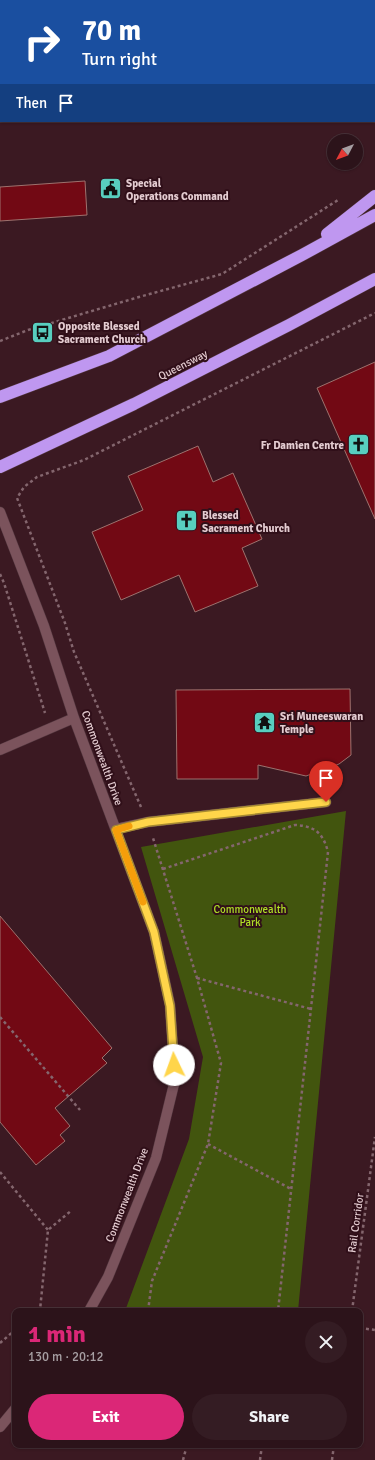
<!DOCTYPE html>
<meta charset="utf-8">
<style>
body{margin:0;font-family:Signika,sans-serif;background:#341c23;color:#f1f3f6;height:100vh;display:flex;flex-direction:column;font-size:15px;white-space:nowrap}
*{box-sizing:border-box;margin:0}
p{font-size:13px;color:#a69ea2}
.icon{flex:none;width:22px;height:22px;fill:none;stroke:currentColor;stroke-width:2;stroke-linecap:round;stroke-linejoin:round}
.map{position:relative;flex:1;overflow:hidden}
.details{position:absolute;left:12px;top:1308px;width:351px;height:140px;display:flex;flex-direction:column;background:#2c131a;border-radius:8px;box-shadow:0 1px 3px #0004,0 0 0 1px #483239}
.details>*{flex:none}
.top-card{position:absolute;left:0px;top:0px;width:375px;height:122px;box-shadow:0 1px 3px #0004,0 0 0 1px #483239;background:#1a4fa0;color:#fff;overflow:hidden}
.needle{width:26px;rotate:229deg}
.controls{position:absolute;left:327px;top:134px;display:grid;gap:8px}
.controls a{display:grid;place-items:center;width:36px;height:36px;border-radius:50%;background:#2c131a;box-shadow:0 1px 3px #0004,0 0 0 1px #483239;font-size:20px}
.pin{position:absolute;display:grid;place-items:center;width:34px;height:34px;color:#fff;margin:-41px -17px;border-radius:50% 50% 50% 0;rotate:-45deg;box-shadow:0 0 4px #0007}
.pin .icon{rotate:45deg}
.me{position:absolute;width:44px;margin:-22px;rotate:357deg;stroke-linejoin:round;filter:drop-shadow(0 0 3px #0008)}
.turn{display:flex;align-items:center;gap:14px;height:84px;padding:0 16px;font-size:18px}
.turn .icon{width:52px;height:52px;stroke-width:2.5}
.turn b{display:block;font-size:28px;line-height:34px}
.then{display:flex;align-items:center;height:38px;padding:0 16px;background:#0003;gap:8px;font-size:15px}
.round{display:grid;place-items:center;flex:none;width:42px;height:42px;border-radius:21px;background:#341c23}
.overview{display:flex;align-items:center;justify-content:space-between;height:68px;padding:0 16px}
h1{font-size:24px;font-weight:700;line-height:30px;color:#db2777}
.action{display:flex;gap:8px;margin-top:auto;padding:8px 16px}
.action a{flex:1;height:46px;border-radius:24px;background:#db2777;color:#fff;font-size:16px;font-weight:700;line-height:46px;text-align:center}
.action a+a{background:#341c23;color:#f1f3f6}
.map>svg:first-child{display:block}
.green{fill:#42550e}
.building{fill:#720914;stroke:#9d726e}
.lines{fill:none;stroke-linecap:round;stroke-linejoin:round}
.lane-casing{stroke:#53373f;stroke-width:11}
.street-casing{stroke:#53373f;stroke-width:11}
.highway-casing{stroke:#53373f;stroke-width:13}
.path{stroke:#84666e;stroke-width:2.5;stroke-dasharray:3 3;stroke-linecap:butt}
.lane{stroke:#7b535c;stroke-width:10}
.street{stroke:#7b535c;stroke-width:10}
.highway{stroke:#bf97f0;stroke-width:12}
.route-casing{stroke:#a68a30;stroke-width:10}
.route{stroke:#ffd54a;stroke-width:7}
.slow{stroke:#f59e0b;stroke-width:7}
.labels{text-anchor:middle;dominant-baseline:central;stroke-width:4;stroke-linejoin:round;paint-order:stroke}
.poi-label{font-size:11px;font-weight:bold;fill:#e4ccd1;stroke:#300f19;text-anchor:start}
.street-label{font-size:11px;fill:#e4ccd1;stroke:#300f19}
.park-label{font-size:11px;fill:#afdf26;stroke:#300f19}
</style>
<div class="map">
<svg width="375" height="1460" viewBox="0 0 375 1460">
<rect width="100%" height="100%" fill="#3b1922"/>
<path class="green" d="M346 811 298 1311H125L189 1139 203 1057 141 847Z"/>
<path class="building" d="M85 181 87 215 0 221V187Z
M375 362V519L317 388Z
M198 446 213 482 233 473 262 539 242 548 258 586 195 612 179 575 121 600 92 532 143 510 128 476Z
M350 689 351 755 339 764 306 776 258 765V779H177L176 690Z
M0 916 112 1048 102 1058 107 1063 55 1108 70 1126 60 1135 65 1141 36 1165 0 1122Z"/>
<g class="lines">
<defs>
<path id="lane" d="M116 829 148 822 326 802"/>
<path id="street" d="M0 512 44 626 74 718 154 932 170 1005 175 1080 156 1158 108 1277 89 1311
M0 750 74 718
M0 1427 15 1409"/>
<path id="highway" d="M327 234 375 196
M0 397 109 356 302 255 375 215
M0 467 134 404 289 325 375 279"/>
</defs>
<use href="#lane" class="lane-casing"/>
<use href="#street" class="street-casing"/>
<use href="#highway" class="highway-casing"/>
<path class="path" d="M0 341 28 330 139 297 222 274 338 200
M0 574 4 583 45 713
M141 807 74 652 65 623 17 498 24 487 37 477 84 460 375 313
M163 869 295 825C315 826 323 833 328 852L278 1311
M197 978 311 1009
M0 1017 80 1110
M208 1144 291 1189
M0 1172 48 1230
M38 1311 40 1310 48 1230 72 1210
M148 1311 152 1281 208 1144 221 1063 197 978 153 838
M352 1311 375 1137
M360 1328 375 1330
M0 1343 15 1330
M183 1460 187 1445
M260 1460 262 1445
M332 1460 334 1445"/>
<use href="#lane" class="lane"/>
<use href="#street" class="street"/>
<use href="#highway" class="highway"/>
</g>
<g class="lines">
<defs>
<path id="route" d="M174 1065 170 1006 154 932 116 830 148 822 326 802"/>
</defs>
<use href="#route" class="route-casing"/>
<use href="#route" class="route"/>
<path class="slow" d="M129 826 116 830 143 902"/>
</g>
<defs>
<symbol id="civic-square" viewBox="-11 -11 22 22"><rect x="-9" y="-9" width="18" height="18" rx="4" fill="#58cebf" stroke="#300f19"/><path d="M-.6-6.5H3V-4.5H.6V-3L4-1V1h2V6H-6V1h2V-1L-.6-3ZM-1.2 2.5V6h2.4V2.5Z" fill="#111"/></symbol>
<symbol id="bus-square" viewBox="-11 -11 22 22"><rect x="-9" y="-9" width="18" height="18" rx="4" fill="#58cebf" stroke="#300f19"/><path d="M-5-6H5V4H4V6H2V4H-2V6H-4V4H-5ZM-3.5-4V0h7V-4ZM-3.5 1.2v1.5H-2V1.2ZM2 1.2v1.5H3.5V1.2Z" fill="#111"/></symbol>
<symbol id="church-square" viewBox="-11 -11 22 22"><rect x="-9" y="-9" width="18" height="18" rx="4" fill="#58cebf" stroke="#300f19"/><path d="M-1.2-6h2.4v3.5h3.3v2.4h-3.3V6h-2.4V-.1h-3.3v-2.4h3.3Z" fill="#111"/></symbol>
<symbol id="temple-square" viewBox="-11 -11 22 22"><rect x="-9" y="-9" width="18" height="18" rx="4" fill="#58cebf" stroke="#300f19"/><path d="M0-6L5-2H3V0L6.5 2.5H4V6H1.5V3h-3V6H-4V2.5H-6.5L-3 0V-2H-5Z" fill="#111"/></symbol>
</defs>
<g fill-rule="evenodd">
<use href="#civic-square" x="98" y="176" width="25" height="25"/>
<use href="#bus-square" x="30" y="320" width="25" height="25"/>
<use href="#church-square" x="346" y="432" width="25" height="25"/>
<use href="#church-square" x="174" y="508" width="25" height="25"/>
<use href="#temple-square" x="252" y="710" width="25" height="25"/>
</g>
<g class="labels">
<g class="poi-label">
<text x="126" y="183">Special<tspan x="126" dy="13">Operations Command</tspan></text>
<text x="58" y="326">Opposite Blessed<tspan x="58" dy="13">Sacrament Church</tspan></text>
<text x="344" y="445" text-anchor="end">Fr Damien Centre</text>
<text x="202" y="515">Blessed<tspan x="202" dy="13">Sacrament Church</tspan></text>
<text x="280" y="716">Sri Muneeswaran<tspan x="280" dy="13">Temple</tspan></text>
</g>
<g class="street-label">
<text transform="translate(183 365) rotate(-27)">Queensway</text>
<text transform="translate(102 758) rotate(70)">Commonwealth Drive</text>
<text transform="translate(127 1195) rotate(-69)">Commonwealth Drive</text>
<text transform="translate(356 1223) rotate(-82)">Rail Corridor</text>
</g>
<g class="park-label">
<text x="250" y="909">Commonwealth<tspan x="250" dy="13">Park</tspan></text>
</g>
</g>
</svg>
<div class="controls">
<a><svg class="needle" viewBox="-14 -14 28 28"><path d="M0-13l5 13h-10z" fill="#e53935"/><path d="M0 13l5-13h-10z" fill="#a69ea2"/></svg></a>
</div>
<div class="pin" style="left:326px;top:802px;background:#d93025"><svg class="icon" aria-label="arrive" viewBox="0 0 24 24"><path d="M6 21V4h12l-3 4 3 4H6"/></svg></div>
<svg class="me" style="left:174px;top:1065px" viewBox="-20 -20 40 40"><circle r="19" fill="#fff"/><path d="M0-13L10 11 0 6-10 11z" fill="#ffd54a"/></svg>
<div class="top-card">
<div class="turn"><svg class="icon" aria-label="right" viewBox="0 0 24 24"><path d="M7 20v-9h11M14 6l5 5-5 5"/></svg><div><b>70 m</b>Turn right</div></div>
<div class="then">Then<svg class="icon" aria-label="arrive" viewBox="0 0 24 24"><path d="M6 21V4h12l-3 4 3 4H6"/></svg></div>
</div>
<section class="details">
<div class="overview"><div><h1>1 min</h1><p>130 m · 20:12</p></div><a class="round"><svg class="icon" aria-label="close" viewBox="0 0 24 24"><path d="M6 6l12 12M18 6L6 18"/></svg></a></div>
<div class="action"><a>Exit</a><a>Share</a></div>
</section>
</div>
